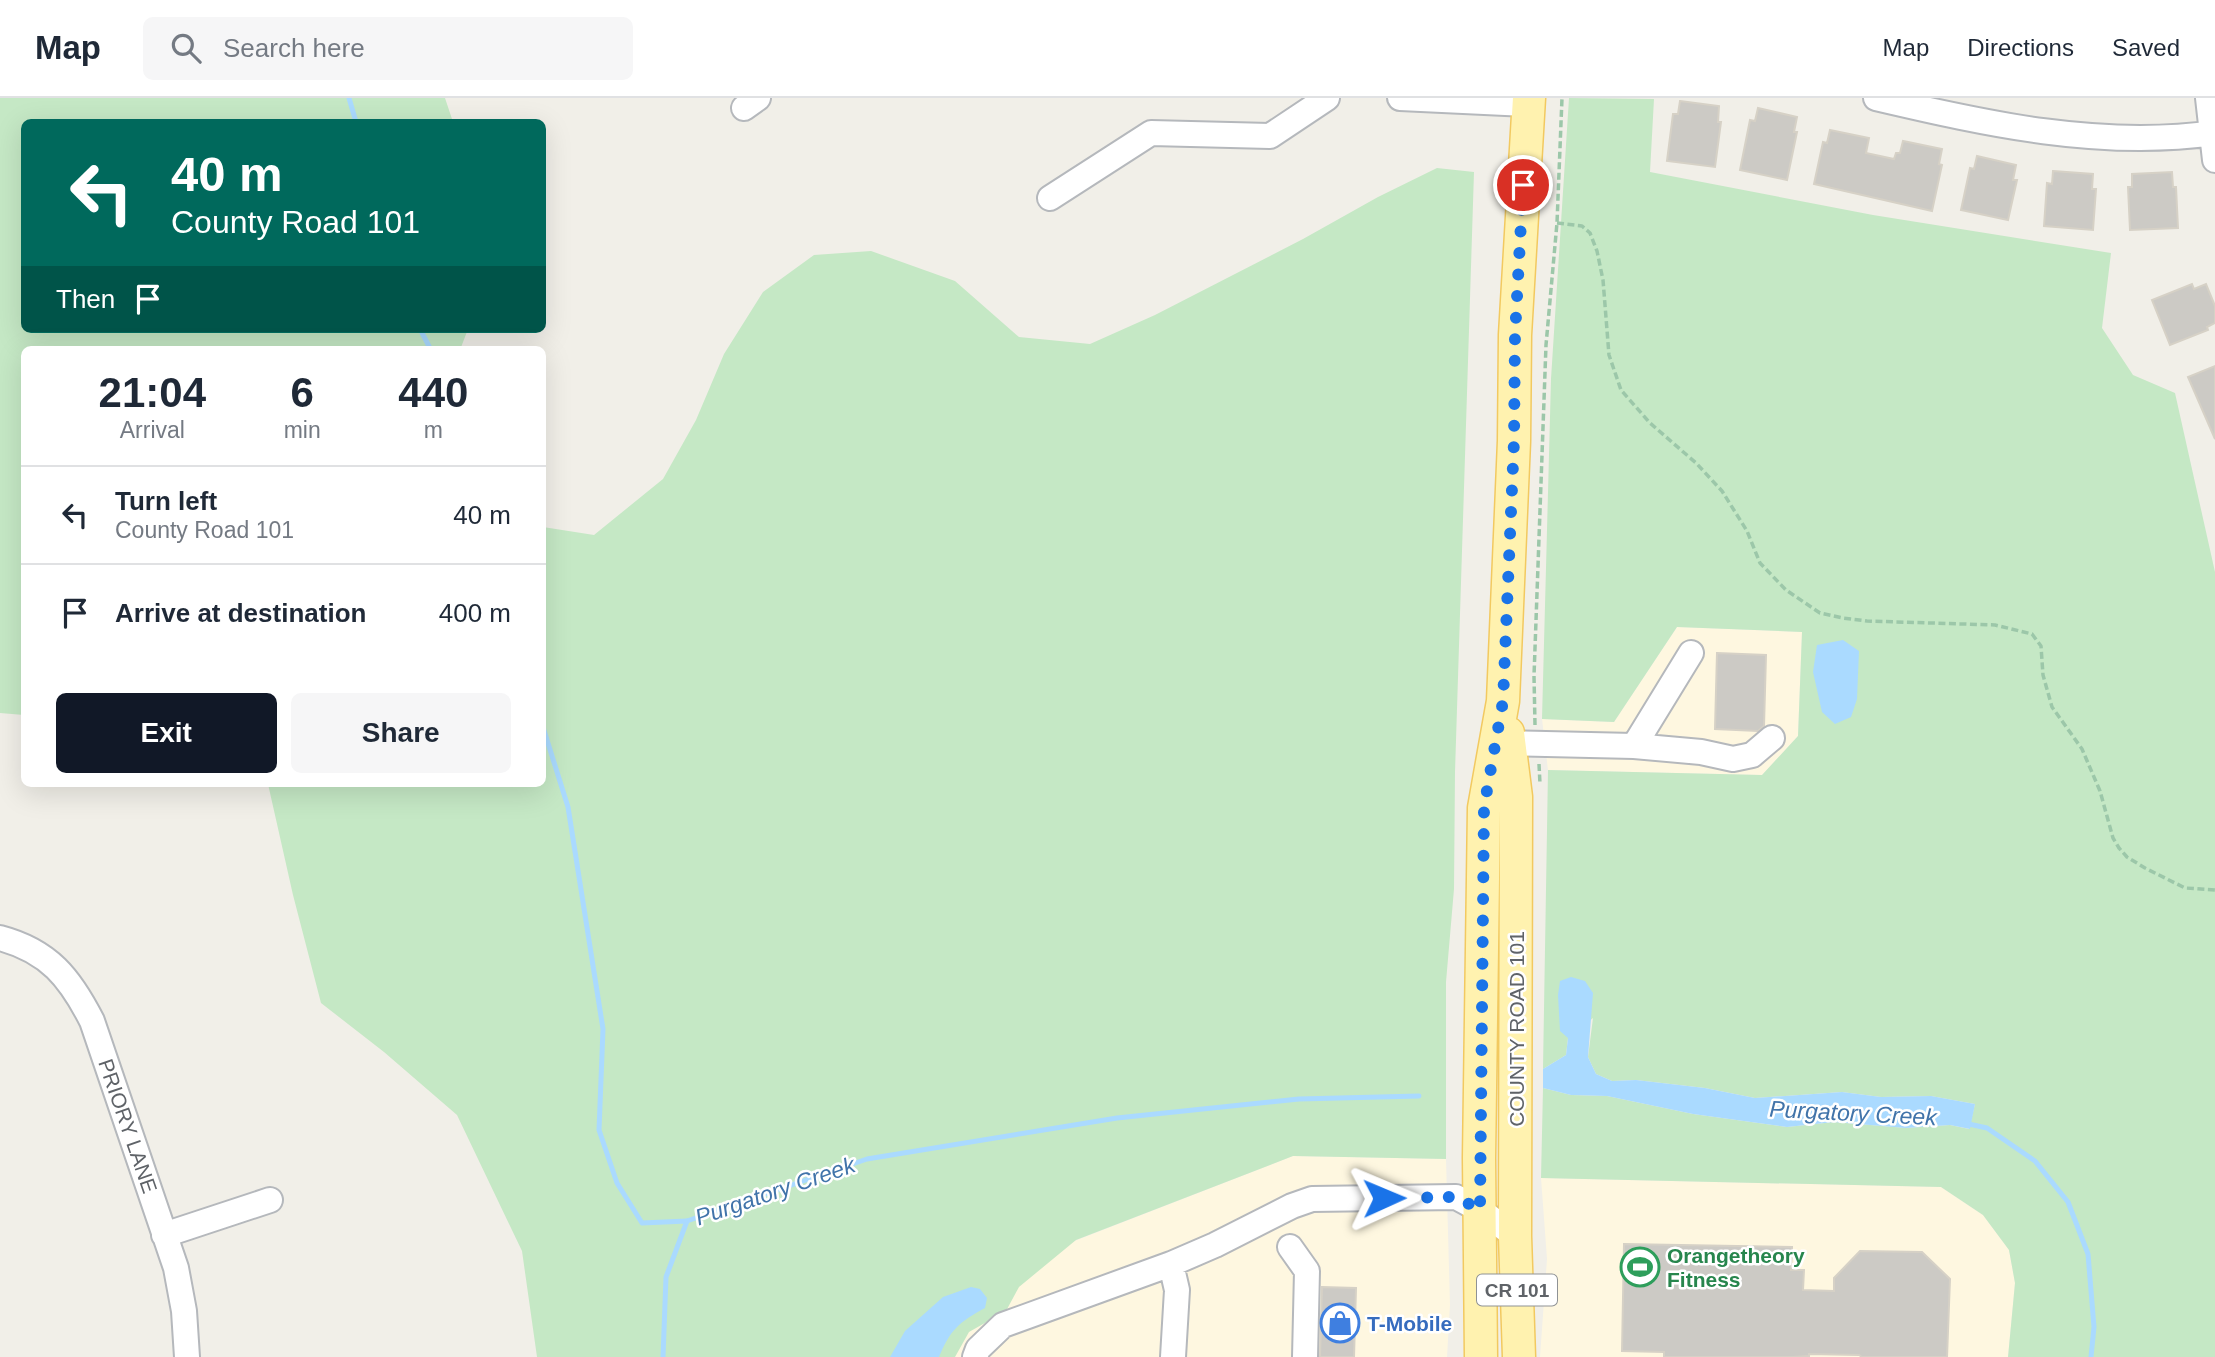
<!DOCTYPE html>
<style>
body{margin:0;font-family:Arial,sans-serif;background:#f6f6f7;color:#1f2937;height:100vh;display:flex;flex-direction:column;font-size:26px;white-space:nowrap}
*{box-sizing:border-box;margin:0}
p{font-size:23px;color:#747a83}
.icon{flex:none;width:38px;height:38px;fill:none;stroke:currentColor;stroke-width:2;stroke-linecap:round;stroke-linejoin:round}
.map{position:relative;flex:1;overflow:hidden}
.details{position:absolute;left:21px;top:248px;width:525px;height:441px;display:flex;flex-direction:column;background:#fff;border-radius:10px;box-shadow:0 7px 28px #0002}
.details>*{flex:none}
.banner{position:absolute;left:21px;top:21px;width:525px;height:214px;border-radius:10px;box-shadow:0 7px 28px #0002;background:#00695c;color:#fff;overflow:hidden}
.pin{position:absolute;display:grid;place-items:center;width:60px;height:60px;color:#fff;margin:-30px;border:4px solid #fff;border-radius:50%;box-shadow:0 2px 7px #0007}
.me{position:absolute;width:77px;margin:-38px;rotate:89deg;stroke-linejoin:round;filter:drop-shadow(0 0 5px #0008)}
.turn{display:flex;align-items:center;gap:24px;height:147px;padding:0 35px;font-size:32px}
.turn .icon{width:91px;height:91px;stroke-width:2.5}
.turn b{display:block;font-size:49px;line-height:60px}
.then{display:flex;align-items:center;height:66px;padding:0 35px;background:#0003;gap:14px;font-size:26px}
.eta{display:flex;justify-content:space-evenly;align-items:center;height:119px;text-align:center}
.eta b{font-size:42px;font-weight:800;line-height:49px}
.primary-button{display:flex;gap:14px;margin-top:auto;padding:14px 35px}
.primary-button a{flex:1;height:80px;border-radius:10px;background:#111827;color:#fff;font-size:28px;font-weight:800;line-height:80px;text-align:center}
.primary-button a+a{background:#f6f6f7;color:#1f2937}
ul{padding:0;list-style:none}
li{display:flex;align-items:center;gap:21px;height:98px;padding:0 35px;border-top:2px solid #e0e1e3}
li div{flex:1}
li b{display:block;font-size:26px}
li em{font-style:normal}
header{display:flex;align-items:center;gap:42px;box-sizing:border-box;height:98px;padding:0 35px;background:#fff;border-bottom:2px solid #e0e1e3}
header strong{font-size:33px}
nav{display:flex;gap:38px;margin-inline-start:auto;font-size:24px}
.search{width:490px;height:63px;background:#f6f6f7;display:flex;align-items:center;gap:18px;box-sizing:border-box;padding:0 24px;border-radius:10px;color:#747a83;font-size:26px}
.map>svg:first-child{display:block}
.commercial{fill:#fef7e0}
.green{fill:#c5e8c5}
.water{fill:#aadaff}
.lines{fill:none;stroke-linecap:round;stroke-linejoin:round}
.stream{stroke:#aadaff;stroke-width:5}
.building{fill:#cccac5;stroke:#d6d1c6;stroke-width:2}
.minor-casing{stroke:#b5b8bc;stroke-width:28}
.major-casing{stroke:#f2c960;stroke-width:35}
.path{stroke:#9cc7a9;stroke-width:3.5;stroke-dasharray:7 3.5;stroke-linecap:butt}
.minor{stroke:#fff;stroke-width:24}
.major{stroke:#fff2af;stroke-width:32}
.route{stroke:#1a73e8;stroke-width:12;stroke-dasharray:0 21.6}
.labels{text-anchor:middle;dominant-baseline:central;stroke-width:5;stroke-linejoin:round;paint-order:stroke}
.shield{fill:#fff;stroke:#8f9295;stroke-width:2}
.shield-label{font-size:19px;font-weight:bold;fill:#5f6368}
.street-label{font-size:21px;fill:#5f6368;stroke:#fff}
.leisure-label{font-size:21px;font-weight:bold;fill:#27864d;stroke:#fff;text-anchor:start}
.shop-label{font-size:21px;font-weight:bold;fill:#366cbe;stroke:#fff;text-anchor:start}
.water-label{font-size:23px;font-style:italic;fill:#4174aa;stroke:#fff}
</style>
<header>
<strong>Map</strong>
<div class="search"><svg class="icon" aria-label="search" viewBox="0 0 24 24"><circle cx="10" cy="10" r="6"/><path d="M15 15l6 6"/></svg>Search here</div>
<nav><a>Map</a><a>Directions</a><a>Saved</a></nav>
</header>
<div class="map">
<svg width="2215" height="1259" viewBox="0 0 2215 1259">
<rect width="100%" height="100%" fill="#f1efe8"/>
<path class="commercial" d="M1677 529 1802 534 1798 638 1762 677 1548 672 1542 621 1614 624Z
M1293 1058 1446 1061 1450 1207 1447 1259H885L941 1195Z
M1541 1080 1941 1089 1983 1117 2009 1152 2015 1185 2008 1259H1540L1547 1161Z"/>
<path class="green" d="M0 0H445L453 24H24V231H468L460 252H24V617L0 615Z
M1569 0 1654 1 1650 74 1873 117 2111 155 2102 230 2133 277 2175 295 2215 474V1259H2008L2015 1185 2009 1152 1983 1117 1941 1089 1541 1080 1543 990 1571 997 1607 998 1693 1016 1787 1029 1834 1024 1906 1030 1950 1027 1969 1031 1975 1006 1931 998 1881 999 1842 994 1755 1000 1705 990 1636 982 1612 983 1596 976 1588 959 1593 920 1568 940 1566 957 1543 971 1548 672 1762 677 1798 638 1802 534 1677 529 1614 624 1542 621 1551 281Z
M1437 70 1474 74 1455 674 1454 791 1446 884V1061L1293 1058 1076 1142 1019 1189 1006 1213 969 1234 955 1259H537L522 1153 457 1017 384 954 321 905 293 797 268 686H542L543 429 594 437 663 381 696 322 724 256 763 194 814 157 871 153 955 183 1019 239 1090 246 1155 217 1303 141 1378 99Z"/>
<path class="water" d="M1843 542 1859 553 1857 601 1851 619 1835 626 1822 614 1813 574 1817 547Z
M1571 879 1585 883 1593 895 1588 959 1596 976 1612 983 1636 982 1705 990 1755 1000 1842 994 1881 999 1931 998 1975 1006 1970 1031 1950 1027 1906 1030 1834 1024 1787 1029 1693 1016 1607 998 1571 997 1543 990V971L1566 957 1568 940 1560 933 1558 897 1560 883Z
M971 1189 980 1191 987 1200 985 1210C959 1224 950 1232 939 1259H890L905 1233 943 1199Z"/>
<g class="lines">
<path class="stream" d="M349 0 356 24
M420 231 431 252
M542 626 568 709 603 931 599 1032 617 1085 642 1125 687 1123 867 1061 1117 1020 1299 1001 1419 998
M1964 1025 1987 1030 2035 1063 2068 1104 2088 1156 2094 1229 2091 1259
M663 1259 666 1179 687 1123"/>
</g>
<path class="building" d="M1680 3 1719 8 1718 24H1721L1715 69 1667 63 1673 16H1678Z
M1758 10 1797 19 1794 34H1797L1787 82 1740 72 1750 22 1755 23Z
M1830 32 1869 40 1866 55 1894 61 1896 55H1900L1903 43 1942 51 1939 66 1942 67 1932 113 1814 86 1823 44 1827 45Z
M1977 58 2016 67 2013 82H2017L2008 122 1961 112 1970 70 1974 71Z
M2053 73 2093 76 2092 91H2096L2093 132 2044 128 2047 85 2052 86Z
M2172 74 2173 89H2176L2178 130 2130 132 2128 89H2132V76Z
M2192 186 2194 191 2206 186 2215 208V225L2207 229 2208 232 2170 247 2152 202Z
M2215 268V341L2188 279Z
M1717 555 1766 557 1764 628 1758 633 1715 631Z
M1624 1146 1792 1149 1791 1172H1804L1803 1192 1834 1193V1180L1860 1153 1922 1154 1950 1181 1947 1259H1862L1859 1257 1809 1256V1258L1793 1259H1664V1254L1622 1253Z
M1322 1189 1356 1190 1354 1259H1320Z"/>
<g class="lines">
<defs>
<path id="minor" d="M1400 0 1528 6
M1876 0C1987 26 2100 51 2215 35
M2208 0 2215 62
M744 10 758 0
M1050 100 1151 35 1270 38 1327 0
M1691 555 1634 648 1701 654 1733 661 1752 657 1772 640
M1496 645 1634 648
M0 840C49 853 70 880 92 923L176 1170 184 1213 187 1259
M164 1137 270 1102
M1290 1149 1307 1173 1305 1259
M1171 1166 1177 1192 1173 1259
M975 1259 978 1251 1003 1227 1171 1166 1215 1147 1292 1108 1312 1101 1456 1099 1480 1112 1515 1138"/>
<path id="major" d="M1508 635 1516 699 1515 1138 1519 1259
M1481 1259 1479 1060 1484 710 1503 603 1514 343 1515 237 1529 0"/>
</defs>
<use href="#minor" class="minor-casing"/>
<use href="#major" class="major-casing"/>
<path class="path" d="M1557 125 1582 128 1590 135 1597 153 1603 182 1609 257 1621 292 1650 325 1696 365 1722 393 1747 433 1760 465 1786 492 1820 515 1843 520 1867 523 1995 527 2032 536 2041 548 2043 577 2052 609 2082 651 2100 693 2113 740 2119 750 2127 759 2145 770 2185 790 2215 792
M1535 627 1534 578 1546 247 1557 125 1562 0
M1539 666 1540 686"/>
<use href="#minor" class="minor"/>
<use href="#major" class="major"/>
</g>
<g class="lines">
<path class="route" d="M1384 1100 1456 1099 1480 1112 1484 709 1503 603 1514 343 1515 237 1523 87"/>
</g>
<defs>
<symbol id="stadium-ring" viewBox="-11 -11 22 22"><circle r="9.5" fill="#fff" stroke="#2e9e5b" stroke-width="1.5"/><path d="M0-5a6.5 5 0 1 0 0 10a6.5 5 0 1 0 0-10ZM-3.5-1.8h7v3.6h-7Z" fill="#2e9e5b"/></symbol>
<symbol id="shop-ring" viewBox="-11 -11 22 22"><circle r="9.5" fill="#fff" stroke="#3f7fe0" stroke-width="1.5"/><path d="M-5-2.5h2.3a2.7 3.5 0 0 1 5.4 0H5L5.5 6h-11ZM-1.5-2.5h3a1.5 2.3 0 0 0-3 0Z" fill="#3f7fe0"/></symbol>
</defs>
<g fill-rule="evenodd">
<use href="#stadium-ring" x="1618" y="1147" width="44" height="44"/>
<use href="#shop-ring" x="1318" y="1203" width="44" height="44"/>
</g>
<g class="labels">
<rect class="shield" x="1477" y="1176.5" width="80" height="31" rx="5"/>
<g class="shield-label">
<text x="1517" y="1192">CR 101</text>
</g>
<g class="street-label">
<text transform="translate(1516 931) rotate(-90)">COUNTY ROAD 101</text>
<text transform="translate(128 1028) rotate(71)">PRIORY LANE</text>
</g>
<g class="leisure-label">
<text x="1667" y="1157">Orangetheory<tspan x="1667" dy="24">Fitness</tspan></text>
</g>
<g class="shop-label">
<text x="1367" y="1225">T-Mobile</text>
</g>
<g class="water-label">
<text transform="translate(1853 1015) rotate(3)">Purgatory Creek</text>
<text transform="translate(775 1093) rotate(-19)">Purgatory Creek</text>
</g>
</g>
</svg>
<div class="pin" style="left:1523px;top:87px;background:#d93025"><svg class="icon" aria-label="arrive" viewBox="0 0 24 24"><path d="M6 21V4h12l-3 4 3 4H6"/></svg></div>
<svg class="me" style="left:1384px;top:1100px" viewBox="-20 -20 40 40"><path d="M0-17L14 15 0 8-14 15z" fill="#1a73e8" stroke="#fff" stroke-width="4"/></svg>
<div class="banner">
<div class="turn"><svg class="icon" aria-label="left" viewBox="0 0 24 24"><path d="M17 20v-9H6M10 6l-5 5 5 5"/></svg><div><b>40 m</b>County Road 101</div></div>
<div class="then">Then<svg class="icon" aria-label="arrive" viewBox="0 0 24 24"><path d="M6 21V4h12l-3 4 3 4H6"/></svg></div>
</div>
<section class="details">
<div class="eta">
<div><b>21:04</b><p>Arrival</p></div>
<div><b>6</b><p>min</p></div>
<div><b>440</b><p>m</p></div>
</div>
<ul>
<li><svg class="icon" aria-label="left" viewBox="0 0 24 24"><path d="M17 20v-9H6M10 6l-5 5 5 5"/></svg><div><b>Turn left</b><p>County Road 101</p></div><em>40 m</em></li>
<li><svg class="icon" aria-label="arrive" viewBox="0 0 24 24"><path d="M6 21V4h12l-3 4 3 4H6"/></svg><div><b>Arrive at destination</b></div><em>400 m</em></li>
</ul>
<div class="primary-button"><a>Exit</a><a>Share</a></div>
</section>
</div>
